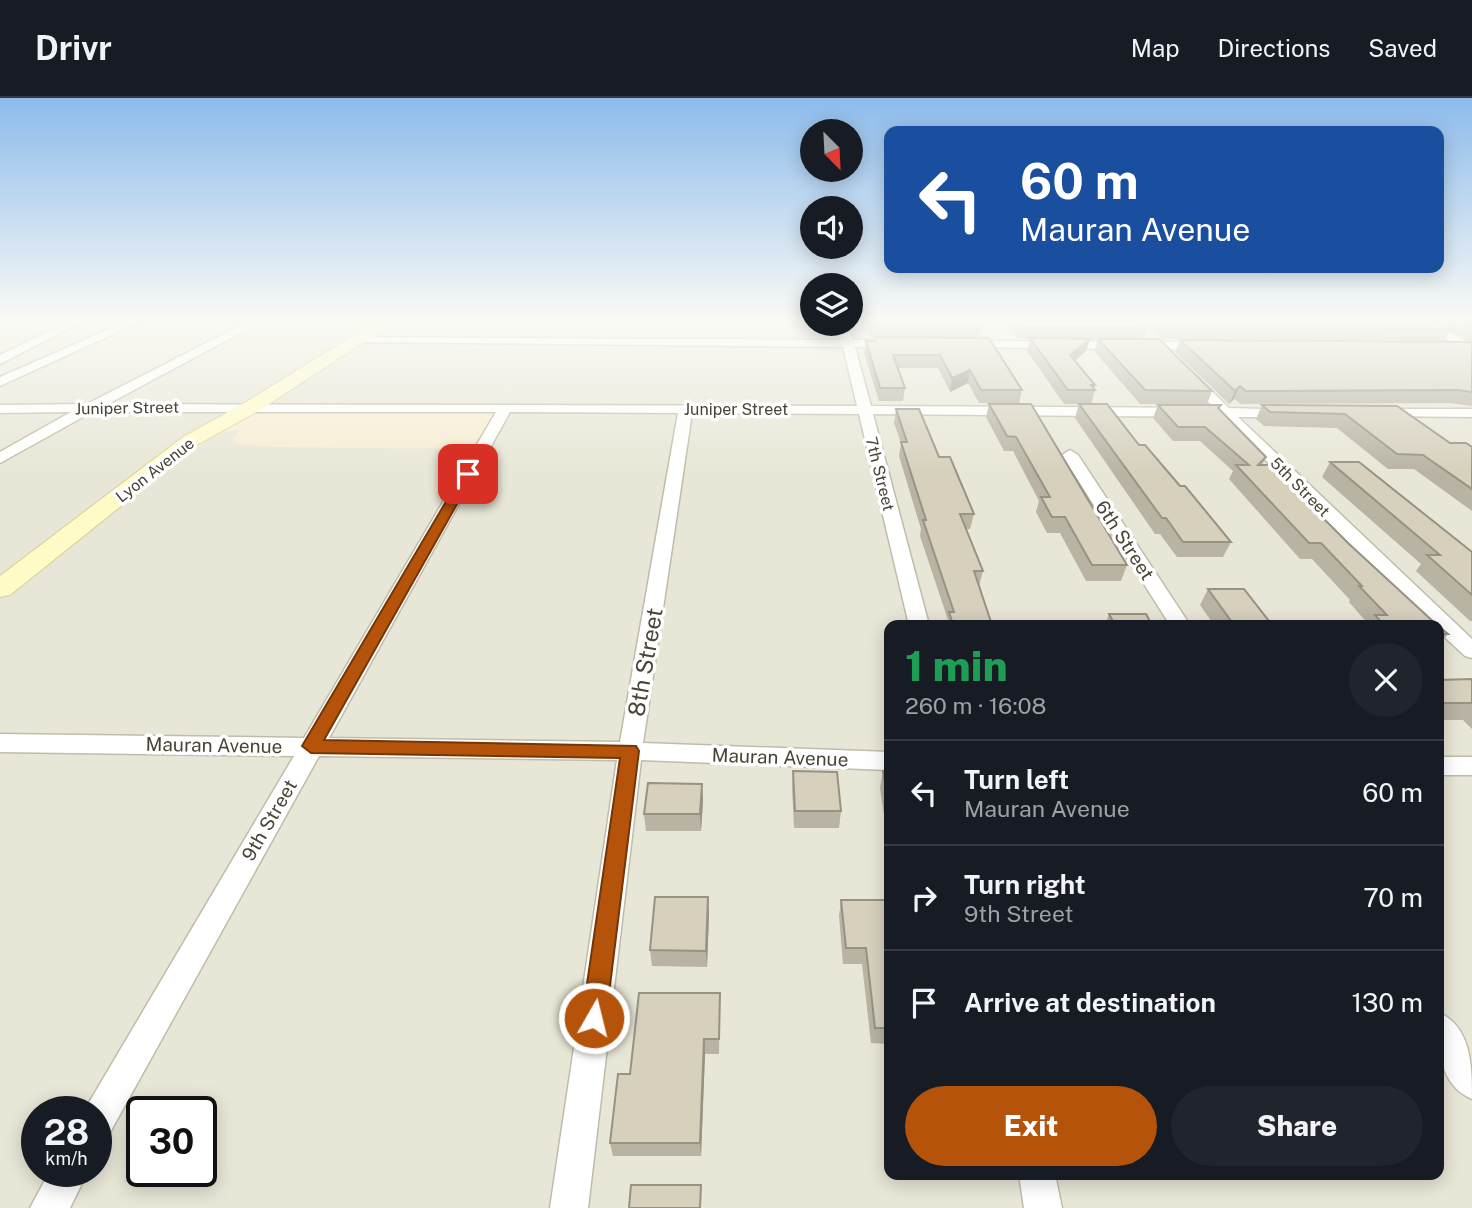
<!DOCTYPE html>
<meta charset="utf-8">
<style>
body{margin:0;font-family:"Public Sans",sans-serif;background:#20242c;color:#f1f3f6;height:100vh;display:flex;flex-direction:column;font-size:26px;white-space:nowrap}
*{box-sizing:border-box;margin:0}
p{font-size:23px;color:#9ea1a6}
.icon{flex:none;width:38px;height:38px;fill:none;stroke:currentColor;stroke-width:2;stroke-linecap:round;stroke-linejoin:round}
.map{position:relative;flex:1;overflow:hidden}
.drawer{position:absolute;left:884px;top:522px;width:560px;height:560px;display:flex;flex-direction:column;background:#171b24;border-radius:14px;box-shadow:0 4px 18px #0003}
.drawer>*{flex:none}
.guide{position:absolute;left:884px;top:28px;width:560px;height:147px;border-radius:14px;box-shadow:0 4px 18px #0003;background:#1a4fa0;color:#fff;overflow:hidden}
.needle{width:46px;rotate:156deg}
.tools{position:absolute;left:800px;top:21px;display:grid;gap:14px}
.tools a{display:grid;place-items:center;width:63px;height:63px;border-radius:50%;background:#171b24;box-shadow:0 4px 18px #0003;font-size:35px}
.speed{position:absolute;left:21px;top:998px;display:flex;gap:14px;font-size:35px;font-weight:700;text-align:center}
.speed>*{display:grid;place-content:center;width:91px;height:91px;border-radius:50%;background:#171b24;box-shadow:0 4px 18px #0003;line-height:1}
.speed small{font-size:18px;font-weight:400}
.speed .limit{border:4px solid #111;border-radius:10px;background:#fff;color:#111}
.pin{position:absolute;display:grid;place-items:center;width:60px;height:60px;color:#fff;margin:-30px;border-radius:14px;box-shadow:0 4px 10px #0006}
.me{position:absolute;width:77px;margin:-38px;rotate:8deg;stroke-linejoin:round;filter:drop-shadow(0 0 5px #0008)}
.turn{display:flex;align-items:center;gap:24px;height:147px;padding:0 21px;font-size:32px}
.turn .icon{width:91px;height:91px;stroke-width:2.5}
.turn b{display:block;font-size:49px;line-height:60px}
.round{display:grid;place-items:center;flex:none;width:74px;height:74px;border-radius:37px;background:#20242c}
.headline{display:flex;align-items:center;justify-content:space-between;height:119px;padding:0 21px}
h1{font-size:42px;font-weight:800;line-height:52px;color:#1e9e55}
.button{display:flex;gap:14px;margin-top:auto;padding:14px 21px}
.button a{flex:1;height:80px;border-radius:42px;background:#b45309;color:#fff;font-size:28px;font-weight:800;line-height:80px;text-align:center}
.button a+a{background:#20242c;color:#f1f3f6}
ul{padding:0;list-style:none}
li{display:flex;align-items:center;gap:21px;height:105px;padding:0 21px;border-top:2px solid #363941}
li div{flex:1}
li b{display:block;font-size:26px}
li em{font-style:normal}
header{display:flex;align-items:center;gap:42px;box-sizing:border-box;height:98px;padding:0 35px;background:#171b24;border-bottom:2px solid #363941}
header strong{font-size:33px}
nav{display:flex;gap:38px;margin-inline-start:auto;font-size:24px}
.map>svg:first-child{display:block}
.residential{fill:#e8e6d6;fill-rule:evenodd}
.commercial{fill:#f7edd2}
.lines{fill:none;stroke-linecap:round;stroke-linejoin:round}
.street-casing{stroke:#c0bcaa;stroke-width:3}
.secondary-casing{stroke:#d6cf96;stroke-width:2}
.street{fill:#fff;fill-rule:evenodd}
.secondary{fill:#fffbc7;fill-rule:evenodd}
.wall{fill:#b8b3a3}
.shaded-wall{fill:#969284}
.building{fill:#d6d0bd;stroke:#969284;stroke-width:2}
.route{fill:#b45309;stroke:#753606;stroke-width:2}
.labels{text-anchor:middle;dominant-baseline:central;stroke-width:7;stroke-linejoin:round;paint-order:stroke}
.far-street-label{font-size:16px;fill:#484436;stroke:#fff}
.street-label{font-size:19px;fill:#484436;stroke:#fff}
.near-street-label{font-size:23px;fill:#484436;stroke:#fff}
</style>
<header>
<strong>Drivr</strong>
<nav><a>Map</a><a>Directions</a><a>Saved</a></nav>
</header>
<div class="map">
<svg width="1472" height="1110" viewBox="0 0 1472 1110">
<rect width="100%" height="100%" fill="#f4f3e8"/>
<path class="residential" d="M0 221H812V226H850L851 221H1472V1110H0ZM263 306 483 308 252 347 237 346 240 333 236 332 219 335 189 352ZM889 527H1438V1076H889ZM37 1013H96V1073H37ZM142 1013H201V1073H142Z"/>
<path class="commercial" d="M263 306 483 308H503L480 351 271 349 237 346 232 342 239 333 236 332 219 335 195 351 189 352 185 348Z"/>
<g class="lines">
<defs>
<path id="street" d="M75 221H88L0 266V257Z
M132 221H146L0 288V279Z
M253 221H266L108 306 857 308 843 249 351 244V240L355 239 841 242 837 226H848L853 242H892L898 246 892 250 855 249 871 308 1214 310 1184 279 1194 276 1229 310 1293 312 1295 315 1288 319H1238L1472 541V560L1465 558 1438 533V527H1432L1222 319 873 316 929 527H909L859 316 692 315 643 645 889 654V672L641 662 588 1110H550L617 662 319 658 108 1038 96 1043V1013H84L294 658 0 654V636L304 640 496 314H92L0 365V354L71 314 0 315V307L87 306ZM510 314 678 315 620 644 329 640Z
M1412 221H1425L1472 247V256Z
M967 243 1204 244 1210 248 1204 252 963 249V245Z
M1380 311H1472V319L1375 318 1373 315Z
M1070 352 1078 357 1190 527H1170L1062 357Z
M1438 659H1472V677H1438Z
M1438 914C1472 929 1472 969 1472 1001 1437 986 1438 946 1438 914Z
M50 1073H88L70 1110H30Z
M1019 1076H1055L1062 1110H1024Z"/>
<path id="secondary" d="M380 221H399L260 312 197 347 10 497 0 499V478L183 339 246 304Z"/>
</defs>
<use href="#street" class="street-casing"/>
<use href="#secondary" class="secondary-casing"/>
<use href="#street" class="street"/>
<use href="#secondary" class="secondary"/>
</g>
<path class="wall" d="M865 221H978L982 226 979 240 1022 292 1019 305H979L968 285 950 294 938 270H898L905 290 903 303H879L864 255 866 243H874L875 240 870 239Z
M1004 221H1139L1147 230 1143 241 1212 293 1207 306H1140L1094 253 1098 241H1090L1086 253 1075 263 1095 287 1094 291 1095 292 1091 306H1064L1027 253 1030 241 1018 240Z
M1141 221H1472V308L1450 305 1241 306 1234 301 1229 306 1175 254 1180 242 1472 244 1450 233 1444 243 1163 241Z
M989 306 1127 467 1121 483H1086L1060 435H1047L1036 414 1039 403 1013 353H1004L986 319Z
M1079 306 1139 347 1180 388 1231 444 1223 459H1177L1160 436H1155L1075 320Z
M1158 307H1221L1219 312 1266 359 1262 367 1308 400 1307 403 1348 445 1437 527H1369L1349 504 1350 502 1312 461H1300L1229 381 1233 373 1200 343H1173L1153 320Z
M1262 307 1397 308 1450 345 1472 349V413L1414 371H1388L1337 330 1264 328 1256 321Z
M896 311 939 359 974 416 970 431H966L983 473 979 488 992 527H947L948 522 920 438 921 431 899 358 901 345 894 325Z
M1330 364 1472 454V523H1470L1416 473 1421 466 1322 379Z
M1208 491 1272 527H1214L1200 507Z
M1109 516 1152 527H1105Z
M1438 528 1448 536 1438 549Z
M1472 581V631L1463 622H1438V582Z
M793 673 841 713 839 730H794L792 690Z
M883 673H889V730H886L880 690Z
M702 686 703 703 701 733H646L644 716Z
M708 799 709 816 707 869 652 868 650 852Z
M841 802H889V946L871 945 862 866H843L839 818Z
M720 895 719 956H705L701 1058H613L610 1045Z
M1281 1076H1348L1346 1078H1282Z"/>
<path class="shaded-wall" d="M1090 241 1086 253 1066 270 1070 257Z
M970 272 968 285 950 294 952 280Z
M1240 288 1234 301 1229 306 1235 293Z
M702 686 703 703 701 733 700 716Z
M708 799 709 816 707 869 706 853Z
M704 941 705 956 701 1058 700 1045Z"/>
<path class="building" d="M870 221H978L982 226H871Z
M1015 221H1139L1147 230 1021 229Z
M1157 221H1434L1451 231 1167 230Z
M1457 221H1472V229Z
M875 239 989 240 1022 292H981L970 272 952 280 940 257H893L905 290H880L866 243H876Z
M1030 240 1090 241 1070 257 1095 287H1091L1095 292H1068Z
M1098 241H1159L1212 293 1145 292Z
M1180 242 1472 244V294L1458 292 1246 293 1240 288 1235 293Z
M989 306H1031L1127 467H1092L1065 419H1052L1041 399H1050L1016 339 1007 338Z
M1079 306H1107L1139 347H1145L1180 388H1185L1231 444H1183L1166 420H1162Z
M1158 307H1221L1218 310 1266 359 1258 367H1274L1308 400H1303L1348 445 1437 527H1384L1375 517H1387L1359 488H1362L1321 445H1309L1236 367H1249L1205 329H1178Z
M1262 307 1397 308 1450 345H1466L1472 349V391L1423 357 1397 356 1345 316 1270 314Z
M896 311H919L939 359H950L974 416H960L983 473H974L992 527H953L949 514H954L923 422H926L901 344H907Z
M1330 364H1359L1472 454V497L1427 457H1440Z
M1208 491H1244L1272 527H1234Z
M1109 516H1146L1152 527H1115Z
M1438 528 1448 536H1438Z
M1472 581V605H1438V582Z
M793 673 837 674 841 713H795Z
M883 673H889V711Z
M648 685 702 686 700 716H644Z
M655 799H708L706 853 650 852Z
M841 802H889V930H875L866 850H846Z
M639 895H720L719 941H704L700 1045H610L618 976H630Z
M631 1087H701L700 1110H629Z"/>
<linearGradient id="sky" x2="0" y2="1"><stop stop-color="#8cbbec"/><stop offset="0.59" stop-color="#fafaf5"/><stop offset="1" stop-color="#fafaf5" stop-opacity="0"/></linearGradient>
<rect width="1472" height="376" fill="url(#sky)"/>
<path class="route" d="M464 373 474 376 324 642 636 648 639 653 606 920 603 929 594 933 586 929 582 920 620 660 311 655 302 648Z"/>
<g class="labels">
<g class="far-street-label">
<text transform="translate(127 310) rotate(-1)">Juniper Street</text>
<text x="736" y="311">Juniper Street</text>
<text transform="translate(155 372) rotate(-38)">Lyon Avenue</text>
<text transform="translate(880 376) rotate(76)">7th Street</text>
<text transform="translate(1300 389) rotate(45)">5th Street</text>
</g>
<g class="street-label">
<text transform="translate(1125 442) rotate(57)">6th Street</text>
<text transform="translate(214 647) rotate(1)">Mauran Avenue</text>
<text transform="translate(780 659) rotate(2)">Mauran Avenue</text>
<text transform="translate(269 722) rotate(-60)">9th Street</text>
</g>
<g class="near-street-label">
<text transform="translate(645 564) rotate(-80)">8th Street</text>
</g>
</g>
</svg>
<div class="tools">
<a><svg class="needle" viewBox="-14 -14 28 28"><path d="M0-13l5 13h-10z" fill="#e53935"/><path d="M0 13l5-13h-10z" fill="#9ea1a6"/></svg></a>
<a><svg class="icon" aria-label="sound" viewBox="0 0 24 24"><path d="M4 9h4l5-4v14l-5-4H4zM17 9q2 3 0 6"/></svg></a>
<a><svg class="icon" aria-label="layers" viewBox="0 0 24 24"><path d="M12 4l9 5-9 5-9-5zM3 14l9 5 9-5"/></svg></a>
</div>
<div class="speed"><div>28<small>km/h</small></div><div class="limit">30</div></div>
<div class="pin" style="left:468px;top:376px;background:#d93025"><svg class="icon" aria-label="arrive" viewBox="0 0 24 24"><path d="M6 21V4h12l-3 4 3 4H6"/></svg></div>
<svg class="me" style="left:594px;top:920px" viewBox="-20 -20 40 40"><circle r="17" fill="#b45309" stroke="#fff" stroke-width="3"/><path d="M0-11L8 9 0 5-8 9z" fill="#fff"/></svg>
<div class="guide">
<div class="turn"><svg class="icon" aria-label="left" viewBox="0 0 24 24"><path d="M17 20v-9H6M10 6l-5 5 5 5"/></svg><div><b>60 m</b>Mauran Avenue</div></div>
</div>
<section class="drawer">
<div class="headline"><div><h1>1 min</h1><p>260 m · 16:08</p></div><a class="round"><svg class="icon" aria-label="close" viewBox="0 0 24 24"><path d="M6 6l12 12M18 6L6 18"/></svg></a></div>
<ul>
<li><svg class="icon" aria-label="left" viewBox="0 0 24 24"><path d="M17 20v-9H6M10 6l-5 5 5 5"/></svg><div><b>Turn left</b><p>Mauran Avenue</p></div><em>60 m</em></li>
<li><svg class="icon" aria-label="right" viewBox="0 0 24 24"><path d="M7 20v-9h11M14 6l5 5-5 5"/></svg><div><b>Turn right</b><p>9th Street</p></div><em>70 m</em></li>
<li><svg class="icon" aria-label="arrive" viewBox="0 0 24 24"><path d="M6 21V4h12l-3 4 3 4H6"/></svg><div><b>Arrive at destination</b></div><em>130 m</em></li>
</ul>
<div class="button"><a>Exit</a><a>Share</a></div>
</section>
</div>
